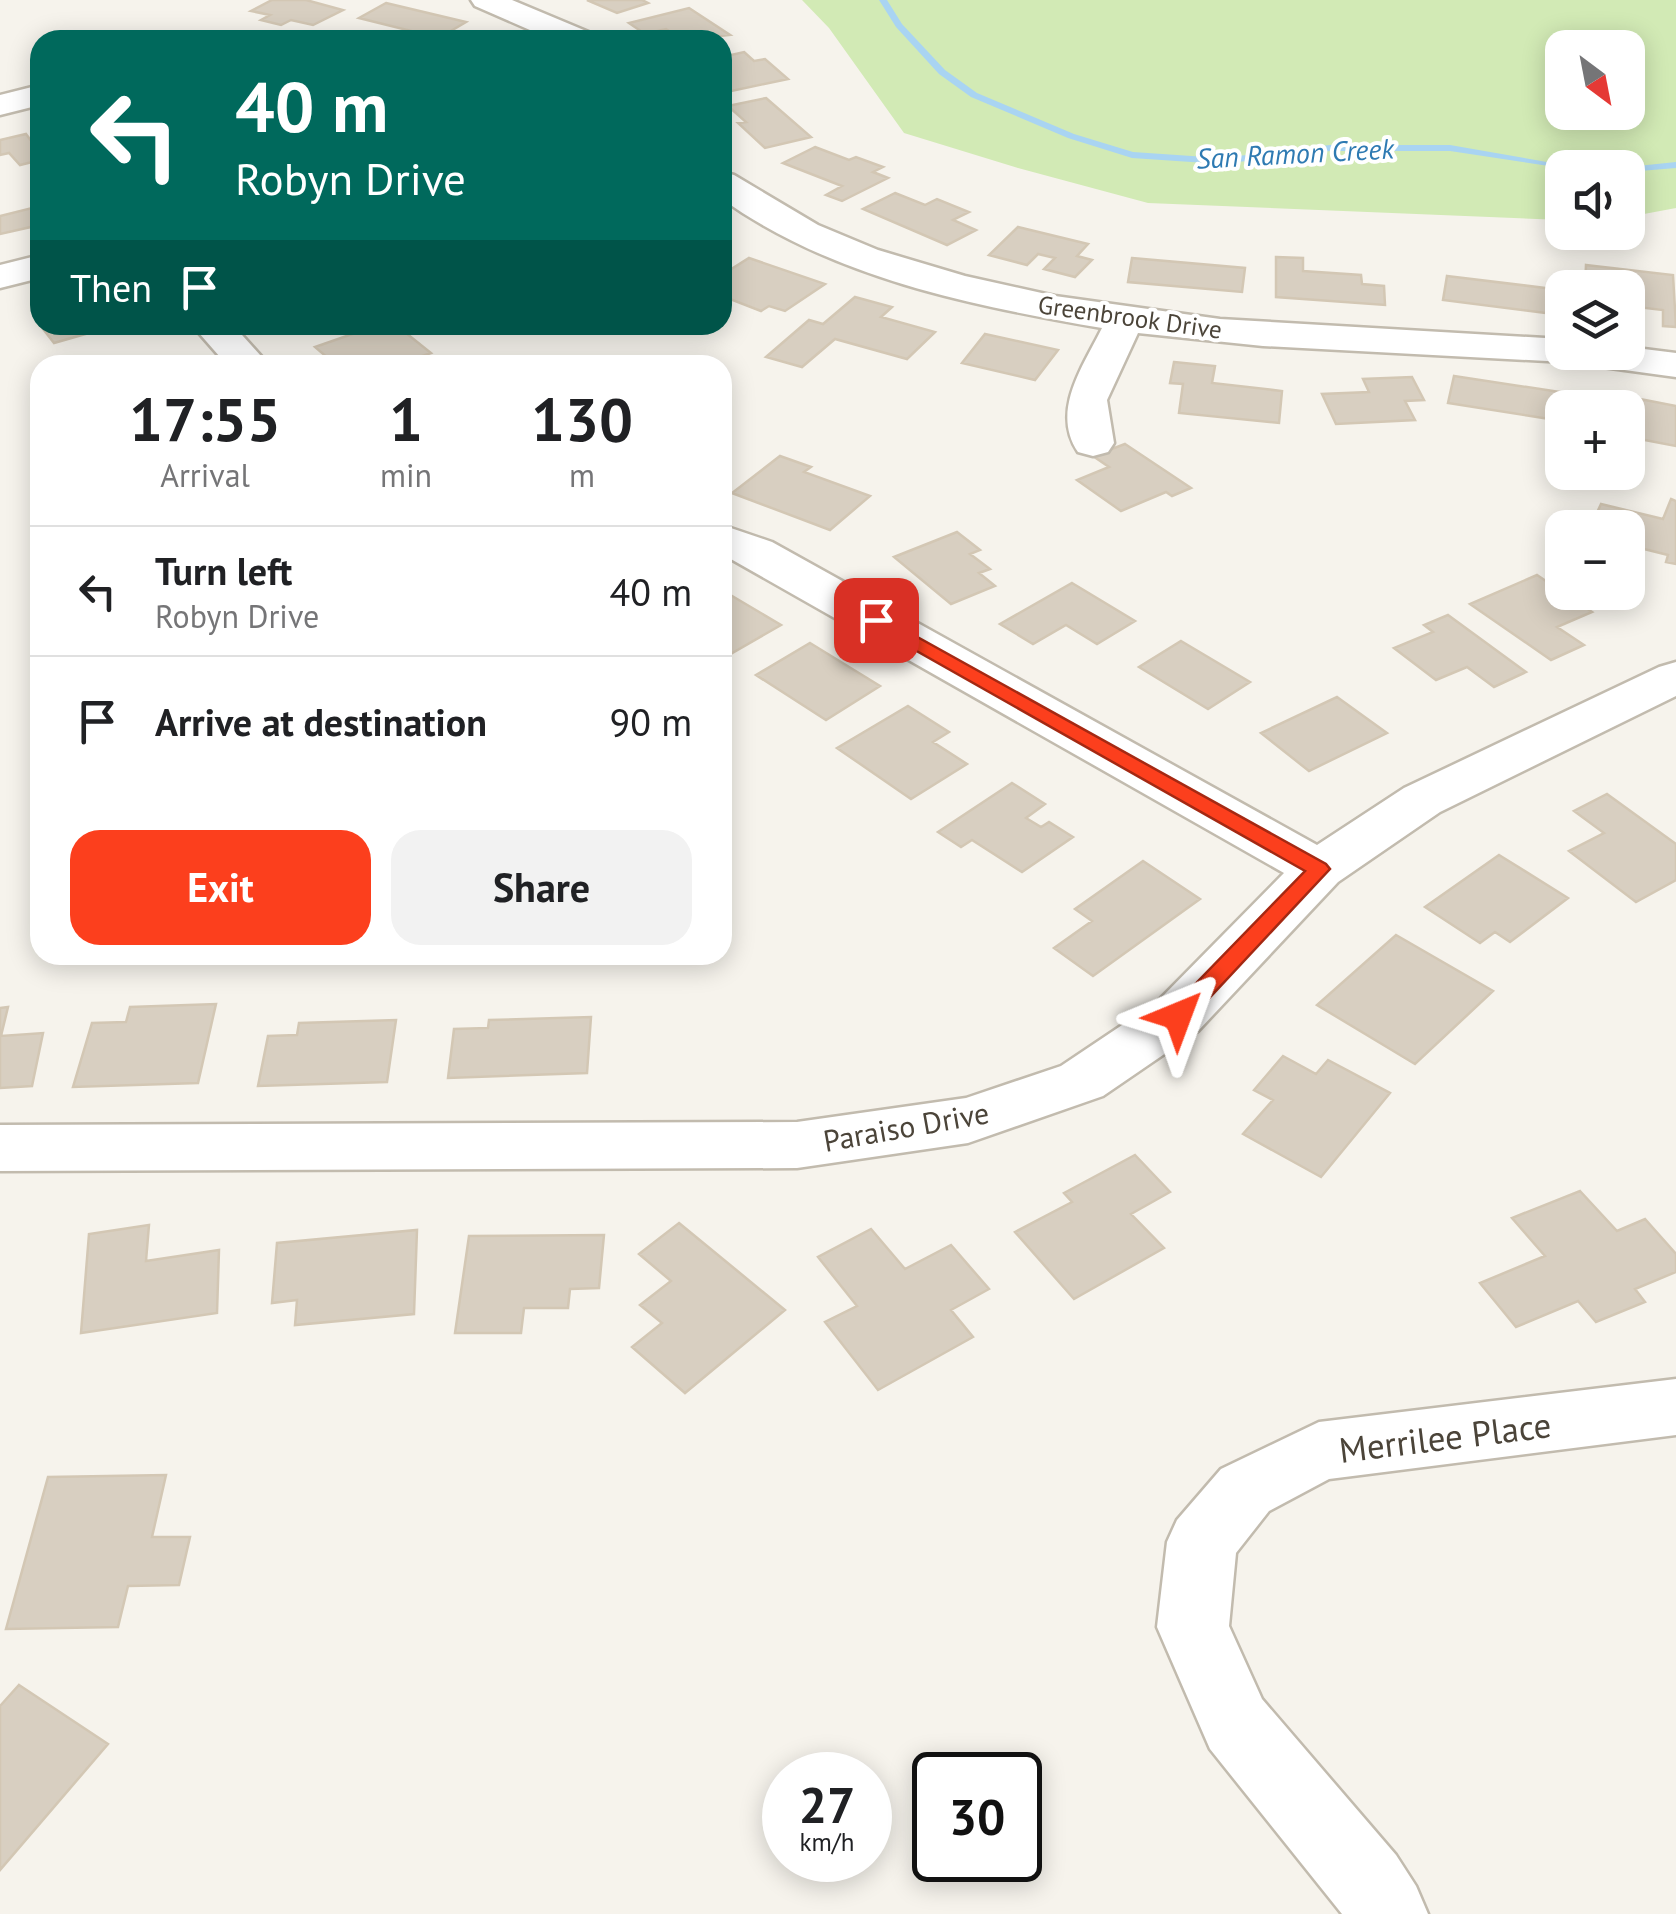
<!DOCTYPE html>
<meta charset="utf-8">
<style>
body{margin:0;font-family:"PT Sans",sans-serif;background:#f2f2f2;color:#202124;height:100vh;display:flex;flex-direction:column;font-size:38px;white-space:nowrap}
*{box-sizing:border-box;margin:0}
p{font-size:32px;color:#757577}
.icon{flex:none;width:55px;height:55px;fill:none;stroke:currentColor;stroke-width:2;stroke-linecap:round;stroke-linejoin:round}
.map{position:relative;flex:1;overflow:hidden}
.sheet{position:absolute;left:30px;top:355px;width:702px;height:610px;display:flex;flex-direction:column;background:#fff;border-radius:30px;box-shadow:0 5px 25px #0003}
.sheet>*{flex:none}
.hud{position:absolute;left:30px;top:30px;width:702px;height:305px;border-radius:30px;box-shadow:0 5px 25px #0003;background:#00695c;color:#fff;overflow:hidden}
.needle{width:65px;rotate:148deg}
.controls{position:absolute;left:1545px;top:30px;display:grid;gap:20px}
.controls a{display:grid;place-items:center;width:100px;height:100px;border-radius:20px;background:#fff;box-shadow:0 5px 25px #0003;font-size:50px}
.speed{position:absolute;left:762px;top:1752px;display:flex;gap:20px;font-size:50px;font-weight:700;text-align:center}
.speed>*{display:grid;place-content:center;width:130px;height:130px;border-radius:50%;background:#fff;box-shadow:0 5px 25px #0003;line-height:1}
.speed small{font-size:25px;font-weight:400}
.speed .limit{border:5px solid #111;border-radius:15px;background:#fff;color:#111}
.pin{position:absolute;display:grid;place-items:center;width:85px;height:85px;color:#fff;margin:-42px;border-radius:20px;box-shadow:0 5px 15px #0006}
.me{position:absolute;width:110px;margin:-55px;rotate:44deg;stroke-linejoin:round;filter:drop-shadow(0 0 8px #0008)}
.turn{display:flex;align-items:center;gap:35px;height:210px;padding:0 40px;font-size:45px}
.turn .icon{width:130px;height:130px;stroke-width:2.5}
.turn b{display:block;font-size:70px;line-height:85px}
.then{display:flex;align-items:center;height:95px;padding:0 40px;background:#0003;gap:20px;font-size:38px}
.eta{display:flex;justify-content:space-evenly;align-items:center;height:170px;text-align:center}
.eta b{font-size:60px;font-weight:700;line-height:70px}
.primary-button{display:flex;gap:20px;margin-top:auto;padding:20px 40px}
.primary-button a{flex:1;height:115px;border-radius:30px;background:#fc3f1d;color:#fff;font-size:40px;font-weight:700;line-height:115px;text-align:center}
.primary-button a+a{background:#f2f2f2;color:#202124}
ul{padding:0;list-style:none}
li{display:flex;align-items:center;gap:30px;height:130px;padding:0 40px;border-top:2px solid #e0e0e0}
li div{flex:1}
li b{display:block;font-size:38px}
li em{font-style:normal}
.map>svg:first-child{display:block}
.green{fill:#d2eab5;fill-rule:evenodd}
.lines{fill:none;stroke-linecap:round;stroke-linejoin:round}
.stream{fill:#a9d4f2;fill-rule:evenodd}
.building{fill:#d8cfc1;stroke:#d3c7b4;stroke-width:2.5}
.minor-casing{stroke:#c2bbae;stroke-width:5}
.minor{fill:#fff;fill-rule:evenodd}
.route{fill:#fc3f1d;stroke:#a42913;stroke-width:2.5}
.labels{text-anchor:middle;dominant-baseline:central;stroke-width:8;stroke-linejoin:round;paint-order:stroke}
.far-street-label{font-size:25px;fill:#4b4439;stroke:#fff}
.far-water-label{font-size:28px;font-style:italic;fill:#2e7ab2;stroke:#fff}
.street-label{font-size:30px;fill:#4b4439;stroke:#fff}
.near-street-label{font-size:35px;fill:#4b4439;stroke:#fff}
</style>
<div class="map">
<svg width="1676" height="1914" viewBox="0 0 1676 1914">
<rect width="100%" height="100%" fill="#f6f3ec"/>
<path class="green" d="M802 0H1676V208L1628 217V168H1562V220L1148 203 1018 168 904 133 829 28ZM1562 48H1628V112H1562Z"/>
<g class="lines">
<path class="stream" d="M879 0H887L902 24 945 70 977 93 1074 134 1133 152 1221 158 1330 145H1450L1581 168H1562L1450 151H1330L1221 164 1132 158 1068 138 971 97 939 74 896 27Z
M1676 162V168L1628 172V167Z"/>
</g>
<path class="building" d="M272 0H306L343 10 313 25 291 20 281 25 261 20 270 15 251 11Z
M587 0H642L648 3 617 13Z
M386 3 466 22 439 38 359 18Z
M689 8 730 35 683 40 666 29 645 34 629 23Z
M744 52 754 61 765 59 788 79 722 93V57Z
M766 98 811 137 765 148 738 123 746 122 728 106Z
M26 134 32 142 40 140V160L20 165 9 153 0 155V140Z
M815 147 849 160 856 157 883 167 873 172 888 178 842 201 826 195 842 186 783 163Z
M895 193 925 205 937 199 969 212 953 220 976 230 947 245 863 209Z
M40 206V237L31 227 0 234V216Z
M1018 227 1088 244 1077 256 1092 260 1075 277 1044 269 1055 258 1038 254 1027 265 989 255Z
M1276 257 1303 258V271L1361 275 1362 284 1384 286 1385 305 1276 297Z
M749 258 825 284 785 311 769 306 761 311 722 296V275Z
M1132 258 1245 268 1242 292 1128 282Z
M1586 265 1673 275 1676 327 1663 326V310L1628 306V288H1585Z
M1447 276 1562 290V315L1443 300Z
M855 297 892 307 881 317 935 332 907 359 835 339 802 367 766 357 809 320 823 324Z
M40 325H117L54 343Z
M378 325H396L431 353 397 365H369L362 359 336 365 315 347Z
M985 334 1058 350 1035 380 962 363Z
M1174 362 1215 366 1212 383 1282 391 1279 423 1179 413 1183 384 1170 383Z
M1454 376 1586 396 1584 408H1562V421L1448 403Z
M1412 377 1424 400 1405 401 1415 420 1336 424 1322 394 1369 392 1363 379Z
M1640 399 1676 406V446L1629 437Z
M1125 444 1191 488 1172 496 1166 492 1121 511 1077 480 1109 467 1093 456Z
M780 456 811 467 804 472 870 496 830 530 732 493Z
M1671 499 1676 501V564L1666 562 1668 555 1628 545V528H1590L1601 504 1663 519Z
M957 532 980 550 970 554 990 569 979 573 995 586 951 604 894 557Z
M1537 575 1592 612 1557 627 1584 645 1551 660 1470 604Z
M1072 583 1135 621 1097 644 1066 625 1033 644 1000 624Z
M722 590 781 625 727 656 722 653Z
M1448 615 1526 672 1494 687 1467 667 1436 680 1394 648 1433 632 1424 625Z
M1181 641 1250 682 1208 709 1139 667Z
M810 643 880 686 826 720 756 675Z
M1337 697 1387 733 1309 771 1261 733Z
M908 706 949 732 933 742 967 764 911 799 837 748Z
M1012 783 1045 804 1026 818 1041 827 1049 822 1073 837 1022 872 972 840 961 847 938 832Z
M1607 794 1676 844V880L1636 902 1569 851 1604 833 1574 811Z
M1499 855 1568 898 1510 942 1495 932 1480 943 1425 907Z
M1143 861 1200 899 1093 976 1054 948 1092 921 1075 909Z
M1396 935 1493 991 1415 1064 1317 1005Z
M216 1004 198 1083 73 1087 92 1023 126 1022 130 1007Z
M8 1007 1 1036 43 1033 32 1086 0 1088V1008Z
M591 1017 587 1073 448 1078 454 1029 488 1028 489 1020Z
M396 1020 387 1082 258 1086 268 1036 297 1035 299 1023Z
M1283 1056 1316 1074 1328 1060 1390 1093 1321 1177 1243 1134 1273 1100 1254 1090Z
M1135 1155 1170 1192 1131 1214 1164 1248 1074 1299 1015 1232 1072 1202 1064 1193Z
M1580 1191 1617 1231 1645 1219 1676 1254V1272L1635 1289 1645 1302 1596 1322 1578 1301 1516 1327 1480 1283 1545 1256 1512 1218Z
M679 1223 785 1310 685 1393 632 1347 662 1323 640 1305 671 1281 639 1254Z
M149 1225 146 1261 219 1250 217 1313 81 1333 89 1234Z
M871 1229 905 1269 951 1245 989 1289 951 1310 973 1337 878 1390 825 1322 857 1306 818 1257Z
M417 1230 414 1314 295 1325 297 1300 272 1303 277 1243Z
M604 1235 599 1288 570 1289 568 1308H524L521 1333H455L469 1236Z
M166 1475 152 1537H190L179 1585 128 1586 118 1627 6 1629 48 1477Z
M19 1685 108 1744 0 1870V1706Z"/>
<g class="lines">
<defs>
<path id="minor" d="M471 0H512L591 33 596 40H553L475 6Z
M32 87 40 89V105L0 115V95Z
M722 172 734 175 818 225 878 250 965 276 1055 296 1220 319 1562 339V352H1628V347L1676 353V377L1566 362 1263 346 1138 333 1107 400 1114 443 1108 452 1093 456 1078 452C1050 411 1084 365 1102 328 972 306 831 277 722 199Z
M40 255V278L0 288V265Z
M192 325H233L269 365H227Z
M722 525 772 542 1317 845 1404 788 1659 667 1676 662V696L1440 812 1338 882 1198 1031 1103 1096 968 1143 797 1168 0 1171V1125L797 1122 966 1098 1061 1066 1158 1001 1284 873 722 554Z
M1676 1379V1435L1329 1479 1269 1511 1236 1553 1229 1626 1262 1699 1396 1855 1416 1886 1428 1914H1342L1210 1749 1157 1627 1167 1542 1177 1520 1221 1469 1319 1422Z"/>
</defs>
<use href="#minor" class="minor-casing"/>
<use href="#minor" class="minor"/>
</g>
<path class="route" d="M876 614 1326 864 1330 869 1186 1023H1170L1166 1016 1170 1010 1305 871 869 624V615Z"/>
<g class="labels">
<g class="far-street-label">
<text transform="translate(1130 317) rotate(8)">Greenbrook Drive</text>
</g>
<g class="far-water-label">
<text transform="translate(1295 153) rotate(-3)">San Ramon Creek</text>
</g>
<g class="street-label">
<text transform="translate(906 1126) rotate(-10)">Paraiso Drive</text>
</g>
<g class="near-street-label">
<text transform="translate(1445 1437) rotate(-7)">Merrilee Place</text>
</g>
</g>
</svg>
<div class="controls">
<a><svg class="needle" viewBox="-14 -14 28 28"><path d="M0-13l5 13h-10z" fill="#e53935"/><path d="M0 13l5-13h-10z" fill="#757577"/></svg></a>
<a><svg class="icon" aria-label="sound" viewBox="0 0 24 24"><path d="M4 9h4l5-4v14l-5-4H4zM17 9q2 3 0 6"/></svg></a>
<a><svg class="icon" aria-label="layers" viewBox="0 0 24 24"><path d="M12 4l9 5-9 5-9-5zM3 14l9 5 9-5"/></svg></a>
<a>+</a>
<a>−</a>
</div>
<div class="speed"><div>27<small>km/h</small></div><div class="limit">30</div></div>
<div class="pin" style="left:876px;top:620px;background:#d93025"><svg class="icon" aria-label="arrive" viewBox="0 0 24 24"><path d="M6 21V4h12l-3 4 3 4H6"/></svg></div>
<svg class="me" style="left:1178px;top:1016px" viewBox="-20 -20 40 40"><path d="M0-17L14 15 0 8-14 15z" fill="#fc3f1d" stroke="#fff" stroke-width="4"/></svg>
<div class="hud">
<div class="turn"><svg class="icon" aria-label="left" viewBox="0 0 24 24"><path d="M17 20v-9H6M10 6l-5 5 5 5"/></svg><div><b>40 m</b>Robyn Drive</div></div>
<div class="then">Then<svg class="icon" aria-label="arrive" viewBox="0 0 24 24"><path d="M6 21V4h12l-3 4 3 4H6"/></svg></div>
</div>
<section class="sheet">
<div class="eta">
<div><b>17:55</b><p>Arrival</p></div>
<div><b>1</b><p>min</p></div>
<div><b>130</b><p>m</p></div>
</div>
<ul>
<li><svg class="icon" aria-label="left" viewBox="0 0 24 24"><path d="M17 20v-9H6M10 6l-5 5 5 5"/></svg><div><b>Turn left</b><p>Robyn Drive</p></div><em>40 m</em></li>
<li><svg class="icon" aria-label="arrive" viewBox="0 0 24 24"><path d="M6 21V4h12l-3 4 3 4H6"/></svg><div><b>Arrive at destination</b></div><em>90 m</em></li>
</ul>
<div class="primary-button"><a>Exit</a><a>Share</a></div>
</section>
</div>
